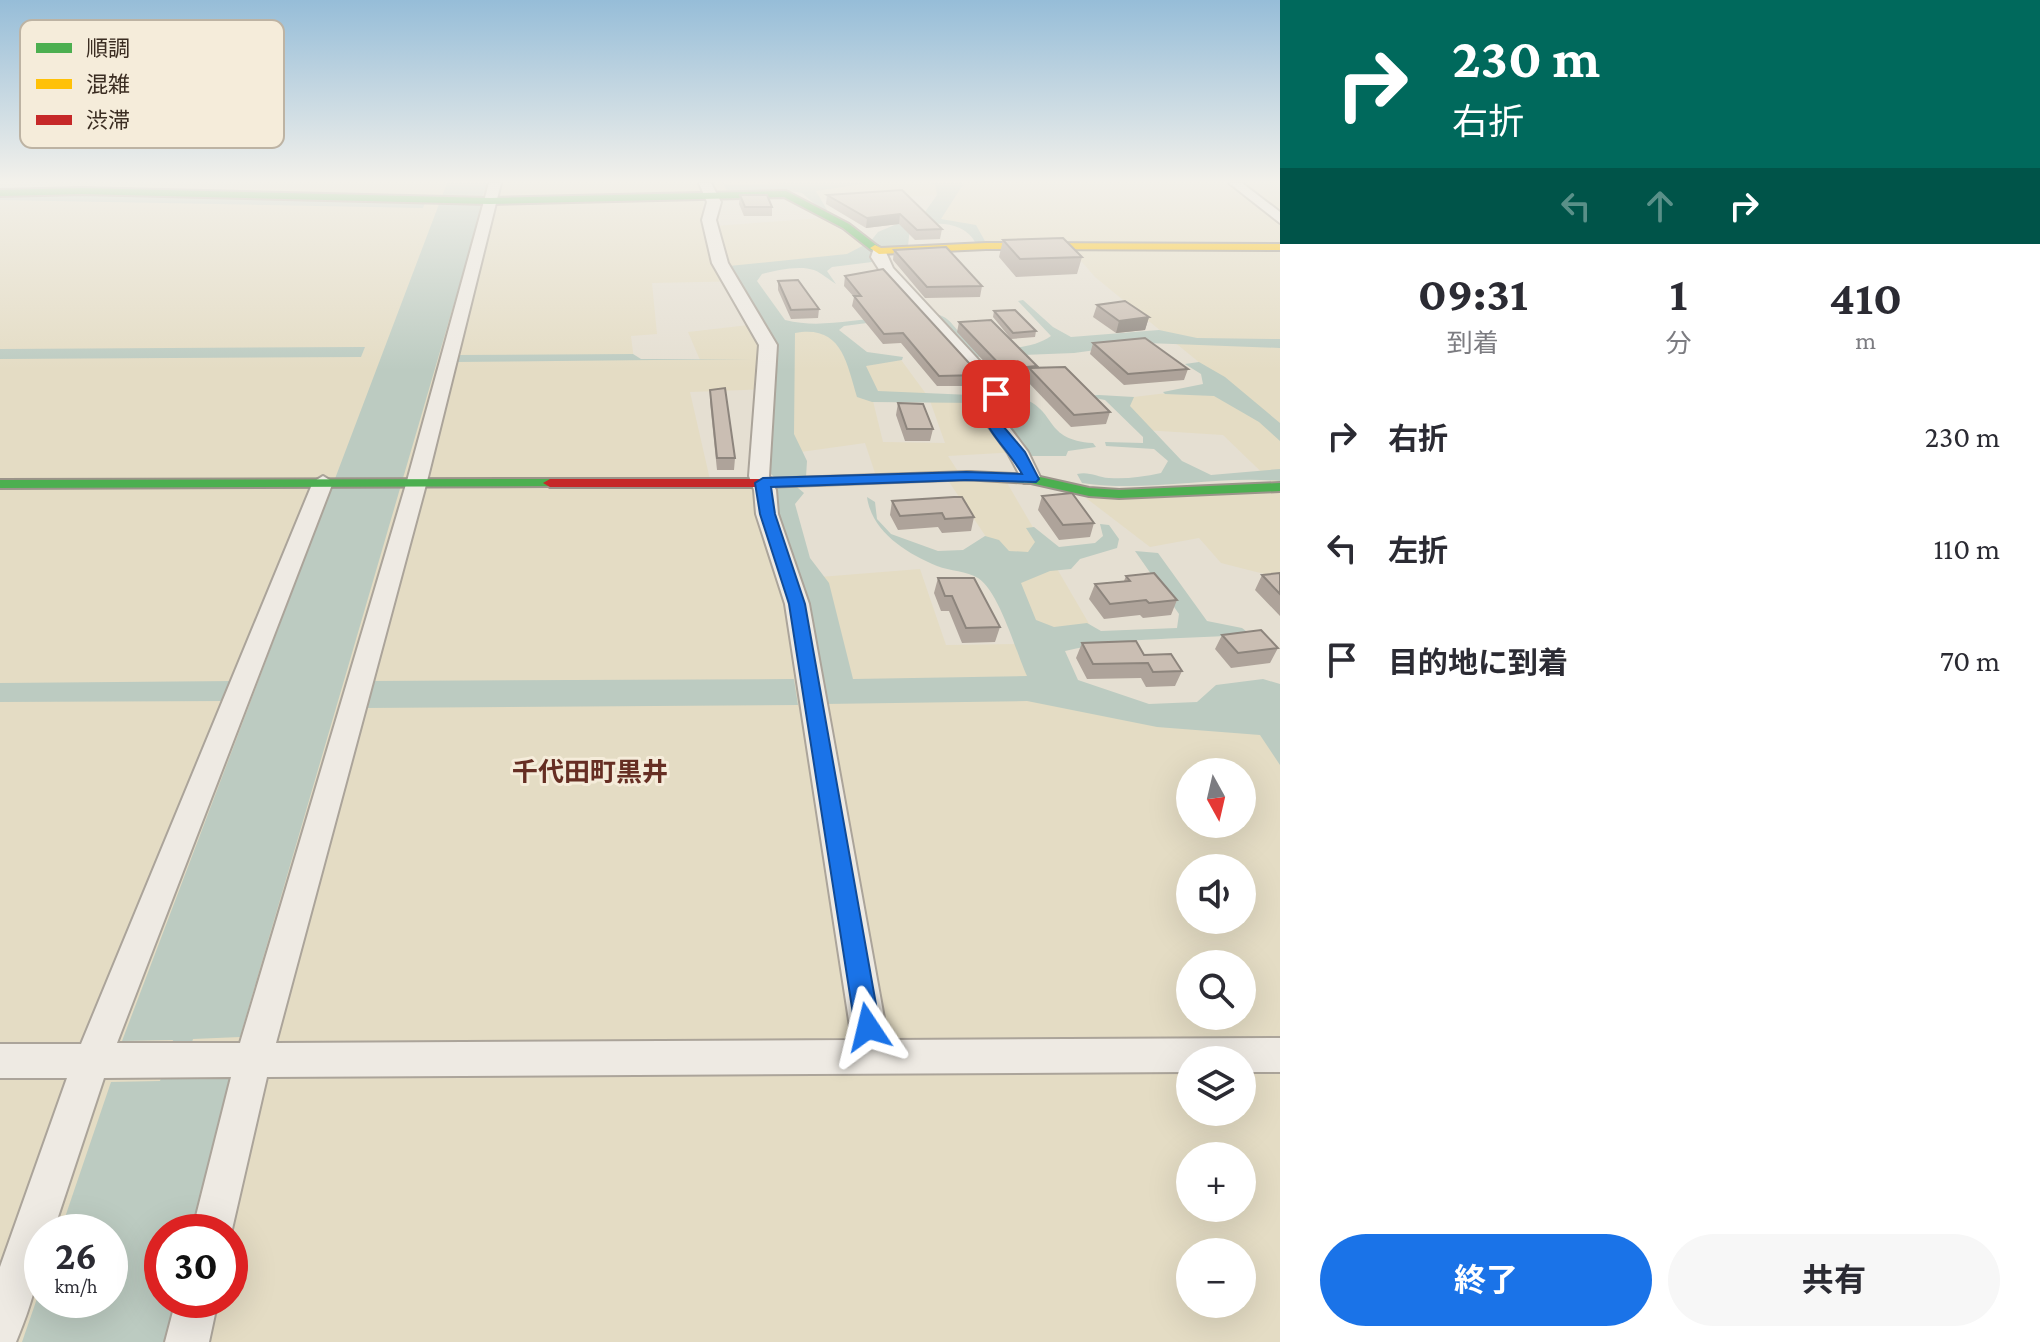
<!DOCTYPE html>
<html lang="ja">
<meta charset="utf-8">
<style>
body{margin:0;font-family:"Crimson Pro","Noto Sans JP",serif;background:#f7f7f7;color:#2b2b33;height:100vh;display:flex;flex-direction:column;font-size:30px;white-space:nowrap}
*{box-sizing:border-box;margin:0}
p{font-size:26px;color:#7c7c81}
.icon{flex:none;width:44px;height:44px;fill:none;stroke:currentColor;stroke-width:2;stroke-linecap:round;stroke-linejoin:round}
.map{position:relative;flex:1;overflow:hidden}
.details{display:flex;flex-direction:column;background:#fff;width:760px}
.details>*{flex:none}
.hud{background:#00695c;color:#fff;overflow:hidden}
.needle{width:52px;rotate:172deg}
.buttons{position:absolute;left:1176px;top:758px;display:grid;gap:16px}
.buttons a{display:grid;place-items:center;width:80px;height:80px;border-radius:50%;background:#fff;box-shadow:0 8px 32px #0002;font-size:40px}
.speed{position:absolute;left:24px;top:1214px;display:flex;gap:16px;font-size:40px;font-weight:700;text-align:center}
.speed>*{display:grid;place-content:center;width:104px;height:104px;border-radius:50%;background:#fff;box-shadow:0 8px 32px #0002;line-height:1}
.speed small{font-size:20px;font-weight:400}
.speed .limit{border:12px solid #d22;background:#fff;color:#111}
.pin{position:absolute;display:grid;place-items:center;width:68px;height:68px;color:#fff;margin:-34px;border-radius:16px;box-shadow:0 4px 12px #0006}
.me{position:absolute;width:88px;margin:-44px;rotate:350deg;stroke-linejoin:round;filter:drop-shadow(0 0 6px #0008)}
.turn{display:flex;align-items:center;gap:28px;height:168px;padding:0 40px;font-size:36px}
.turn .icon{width:104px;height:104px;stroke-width:2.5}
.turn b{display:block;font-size:56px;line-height:68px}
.lanes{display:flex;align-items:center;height:76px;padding:0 40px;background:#0003;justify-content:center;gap:40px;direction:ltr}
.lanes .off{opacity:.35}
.eta{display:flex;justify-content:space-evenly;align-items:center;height:136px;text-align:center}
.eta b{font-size:48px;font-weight:700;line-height:56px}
.cta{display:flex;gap:16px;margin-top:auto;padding:16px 40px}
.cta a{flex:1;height:92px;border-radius:48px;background:#1a73e8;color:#fff;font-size:32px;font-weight:700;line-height:92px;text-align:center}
.cta a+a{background:#f7f7f7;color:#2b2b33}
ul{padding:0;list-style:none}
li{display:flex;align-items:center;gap:24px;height:112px;padding:0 40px}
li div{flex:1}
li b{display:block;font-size:30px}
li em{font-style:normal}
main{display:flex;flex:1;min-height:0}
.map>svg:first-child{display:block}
.farmland{fill:#e4dcc4;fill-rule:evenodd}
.water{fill:#bccbc1}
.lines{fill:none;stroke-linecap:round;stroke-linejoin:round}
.street-casing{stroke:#aba49a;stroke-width:4}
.fast-casing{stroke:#9b948a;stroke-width:4}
.slow-casing{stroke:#9b948a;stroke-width:4}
.jam-casing{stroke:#9b948a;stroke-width:4}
.street{fill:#eeeae3;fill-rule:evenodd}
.fast{fill:#4caf50;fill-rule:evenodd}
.slow{fill:#ffc107;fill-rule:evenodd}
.jam{fill:#c62828;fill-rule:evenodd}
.wall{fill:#aea39a}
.shaded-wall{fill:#8d857d}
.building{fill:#cabeb3;stroke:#8d857d;stroke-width:2}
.route{fill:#1a73e8;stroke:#114b97;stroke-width:2}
.labels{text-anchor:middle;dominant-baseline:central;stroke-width:6;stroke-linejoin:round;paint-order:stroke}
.quarter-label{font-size:26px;font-weight:bold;fill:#662e23;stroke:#f5ecda}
.key{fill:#f5ecda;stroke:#bdb3a3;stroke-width:2}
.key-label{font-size:22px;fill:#3b2d22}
</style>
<main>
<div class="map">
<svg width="1280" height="1342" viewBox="0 0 1280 1342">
<rect width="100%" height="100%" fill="#e5dfd2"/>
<path class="farmland" d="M49 183H1280V578L1221 563 1199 538 1150 547 1086 498 1279 489 1223 435 1144 430 1116 399 1228 386 1095 277 1067 245 979 244 973 227 928 220 943 195 813 200 802 189 704 192 702 227 822 218 866 246 857 258 742 268 750 281 652 283 657 334 631 336 634 360H700L688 332 774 322 832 330 857 356 899 357 929 398 1023 403 1054 450 948 456 963 479 1006 481 1095 634 1028 645 1059 700 1259 724 1280 746V1342H0V197L36 196ZM770 389 765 457 865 443 876 476 943 473 999 556 1028 644 946 645 920 569 807 578 782 485 711 484 690 392ZM872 397 929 398 945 443 883 442ZM1190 772H1242V824H1190ZM1190 868H1242V920H1190ZM1190 964H1242V1016H1190ZM1190 1060H1242V1112H1190ZM1190 1156H1242V1208H1190ZM42 1232H110V1300H42ZM162 1232H230V1300H162ZM1190 1252H1242V1304H1190Z"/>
<path class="water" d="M447 183H489L481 198 483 204 240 1037 193 1039 181 1079H229L192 1232H162V1300H175L165 1342H22L42 1284V1300H110V1232H60L111 1082 160 1081 173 1040 122 1041Z
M723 183 731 185 783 183H1228H964L941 219 976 225 986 243 976 244C965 220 933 221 910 228L908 246 872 251V262L832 267 827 271 836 284C829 280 822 273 814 270 800 265 776 270 762 274L757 281 785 320C824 330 859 316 898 319L844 326 839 330 867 352 903 357 902 360 866 366 878 391 971 395 979 399 978 403 872 402 857 397C846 360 841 325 795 333L794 434 807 461 806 477 791 482 804 493 795 504 810 558 829 583 853 679 1027 676C1016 652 999 591 978 578 967 571 950 571 937 566 906 553 872 532 867 497L875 502 877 519 891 534 938 551 963 550 985 536 999 540 1009 551 1028 552 1035 542 1026 528 1034 527 1059 547 1095 543 1103 536 1100 524 1109 525 1119 539 1117 548 1080 559 1071 569 1050 571 1021 583 1036 620 1054 627 1087 623 1101 631 1177 628 1179 614 1135 551 1158 553 1207 621 1242 628 1250 634C1189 640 1125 636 1065 651L1078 680 1149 704 1197 702 1216 685 1263 679 1280 684V765L1260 735 1157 727 1027 701 824 704 775 515 774 477 769 472 776 378 772 338 729 266 847 254 870 242 878 232 925 212 937 195 935 185 929 183H868L816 191 827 210 823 211 802 193 790 191H727Z
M80 194 425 203 423 208 0 200V195Z
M1023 300 1053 327 1071 337 1159 330 1197 338 1280 339V348L1147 343 1074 353 974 357 935 314C952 316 956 334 970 341 992 352 1032 350 1051 336L1018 301Z
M365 347 361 357 0 359V349Z
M633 354 641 359H751L455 362 456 355Z
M1199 362 1225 377 1280 423V441L1259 422 1214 396 1165 394 1163 392 1203 384 1201 374 1185 364Z
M1099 395 1134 397 1130 406 1182 461 1211 475 1280 469V481C1213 475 1150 493 1082 483L1077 474C1089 471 1097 477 1109 478 1127 479 1143 477 1161 473L1168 461 1154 449 1106 446 1105 442 1143 443V437L1105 400 1084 396Z
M1022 398C1058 411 1043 440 1093 443L1096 447 1068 451 1066 456H1028L996 420 997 399Z
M794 679 798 705 363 708 370 681Z
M235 681 227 701 0 702V683Z"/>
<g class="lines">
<defs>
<path id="street" d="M489 183H501L427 481 276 1043 852 1040 785 604 756 514 754 490 749 476 759 345 712 263 702 220 707 202 699 183H711L721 202 716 220 728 263 777 345 769 476 776 490 778 514 809 604 888 1040 1280 1038V1072H1242V1060H1190V1072L267 1077 230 1238V1232H192L231 1077 104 1078 53 1232H42C42 1271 31 1306 16 1342H0V1267L67 1078H0V1044H81L313 482 323 476 333 482 117 1043H240L407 481Z
M1229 183H1242L1280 212V223Z
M874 248H884L893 268 1000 383 1005 394 998 412 1028 452 1041 479 1038 483H1024L1008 453 978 412 987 394 984 389 882 274 871 257Z
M176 1300H218L209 1342H165Z"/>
<path id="fast" d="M82 188 490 198 786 191 849 224 880 248 871 250 843 228 784 197 490 204 82 194 0 196V190Z
M969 472 1031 475 1089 488 1119 490 1280 483V491L1119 498 1089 496 1031 483 964 479V473Z
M550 479 555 480V486L0 488V480Z"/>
<path id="slow" d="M986 243 1280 244V250L986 249 879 254 870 248 875 245 881 248Z"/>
<path id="jam" d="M969 472 974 473V479L763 487H550L543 483 550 479H763Z"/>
</defs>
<use href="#street" class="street-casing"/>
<use href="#fast" class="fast-casing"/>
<use href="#slow" class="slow-casing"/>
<use href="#jam" class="jam-casing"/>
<use href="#street" class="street"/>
<use href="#fast" class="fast"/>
<use href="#slow" class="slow"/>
<use href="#jam" class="jam"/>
</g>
<path class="wall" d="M902 190 942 229 940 239 915 240 899 224 866 228 826 204 827 195Z
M740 195 772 207V216H744L739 204Z
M1003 240 1082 257 1077 274 1016 277 999 257Z
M894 250 982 286 980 297 925 298 893 260Z
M845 276 980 375 977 386H937L901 343 883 344 852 306 854 297 844 286Z
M778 281 819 309 818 318 791 319 778 290Z
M1097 305 1149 317 1145 330 1116 333 1093 317Z
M994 311 1036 331 1035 337 1011 339 993 317Z
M959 322 1037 366V368L1110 412 1106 424 1071 427 1026 380 1027 377 1001 380 957 332Z
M1093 343 1188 369 1184 380 1124 385 1090 354Z
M710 390 735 458 734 470H717L710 402Z
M898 403 933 429 930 441H905L896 415Z
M1042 496 1094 523 1090 537 1059 540 1038 510Z
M892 501 974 517 971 531 942 533 938 527 898 530 890 515Z
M1280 573V616L1255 590 1262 575Z
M1126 576 1177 600 1171 615 1143 618 1140 615 1104 619 1089 599 1095 584 1124 581Z
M938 578 1000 627 995 642 962 643 949 611H941L934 593Z
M1222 635 1278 648 1270 663 1231 668 1215 649Z
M1082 643 1144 655 1182 671 1175 686 1146 687 1141 678 1087 679 1076 658Z"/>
<path class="shaded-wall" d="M900 214 899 224 866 228 867 218Z
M1149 317 1145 330 1116 333 1119 321Z"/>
<path class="building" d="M902 190 942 229 917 230 900 214 867 218 827 195Z
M740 195H767L772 207H745Z
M1063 238 1082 257 1020 259 1003 240Z
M946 247 982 286 927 287 894 250Z
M883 269 980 375 939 376 903 333 884 334 854 296H861L845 276Z
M798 280 819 309 791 310 778 281Z
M1125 301 1149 317 1119 321 1097 305Z
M1015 310 1036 331 1013 333 994 311Z
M991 320 1037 366 1004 369 959 322Z
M1145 338 1188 369 1128 374 1093 343Z
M1065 367 1110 412 1074 415 1029 368Z
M725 388 735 458H717L710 390Z
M898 403 923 404 933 429H907Z
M1072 493 1094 523 1063 525 1042 496Z
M954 497H962L974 517 945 519 942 513 900 516 892 501Z
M1154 573 1177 600 1149 603 1146 600 1110 604 1095 584 1130 581 1126 576Z
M1280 573V594L1262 575Z
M938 578H974L1000 627 966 628 952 596H945Z
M1261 630 1278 648 1238 653 1222 635Z
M1136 641 1144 655 1171 654 1182 671 1153 672 1148 663 1093 664 1082 643Z"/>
<linearGradient id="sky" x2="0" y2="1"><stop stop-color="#96bdd8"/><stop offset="0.49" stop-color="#f3f1eb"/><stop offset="1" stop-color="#f3f1eb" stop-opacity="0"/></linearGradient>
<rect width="1280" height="370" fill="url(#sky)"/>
<path class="route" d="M992 391 1003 394 995 412 997 419 1025 452 1039 479 1036 482 966 480 771 487 775 514 805 604 880 1027 877 1035 868 1038 859 1035 855 1027 789 604 760 514 755 483 763 478 966 472 1022 474C1011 453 989 435 982 412Z"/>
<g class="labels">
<g class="quarter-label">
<text x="590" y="772">千代田町黒井</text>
</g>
</g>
<rect x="20" y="20" width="264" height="128" rx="12" class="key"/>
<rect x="36" y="43" width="36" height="10" fill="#4caf50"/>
<rect x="36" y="79" width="36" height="10" fill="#ffc107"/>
<rect x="36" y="115" width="36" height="10" fill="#c62828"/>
<g class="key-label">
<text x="86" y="56">順調</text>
<text x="86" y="92">混雑</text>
<text x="86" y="128">渋滞</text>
</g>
</svg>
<div class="buttons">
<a><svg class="needle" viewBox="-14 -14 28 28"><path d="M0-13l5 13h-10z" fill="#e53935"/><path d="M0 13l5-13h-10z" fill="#7c7c81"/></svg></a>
<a><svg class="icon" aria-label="sound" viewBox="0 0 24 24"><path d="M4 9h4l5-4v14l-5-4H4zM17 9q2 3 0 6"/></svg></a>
<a><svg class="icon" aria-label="search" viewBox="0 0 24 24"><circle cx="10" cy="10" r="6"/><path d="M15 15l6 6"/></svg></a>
<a><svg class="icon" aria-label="layers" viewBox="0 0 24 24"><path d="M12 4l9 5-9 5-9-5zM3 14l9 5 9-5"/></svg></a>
<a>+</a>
<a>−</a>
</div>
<div class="speed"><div>26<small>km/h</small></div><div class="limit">30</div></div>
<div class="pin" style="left:996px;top:394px;background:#d93025"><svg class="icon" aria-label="arrive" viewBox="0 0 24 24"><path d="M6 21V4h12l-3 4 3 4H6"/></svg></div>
<svg class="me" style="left:868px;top:1027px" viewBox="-20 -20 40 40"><path d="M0-17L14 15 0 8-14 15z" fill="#1a73e8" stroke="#fff" stroke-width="4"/></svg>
</div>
<section class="details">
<div class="hud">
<div class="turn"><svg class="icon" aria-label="right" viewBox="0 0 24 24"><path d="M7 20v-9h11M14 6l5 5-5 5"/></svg><div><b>230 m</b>右折</div></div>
<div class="lanes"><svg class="icon off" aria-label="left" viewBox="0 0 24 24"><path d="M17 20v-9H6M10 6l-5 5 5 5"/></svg><svg class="icon off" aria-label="ahead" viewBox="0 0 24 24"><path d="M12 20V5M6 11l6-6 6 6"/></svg><svg class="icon" aria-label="right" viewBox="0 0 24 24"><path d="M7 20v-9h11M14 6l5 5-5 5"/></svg></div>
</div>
<div class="eta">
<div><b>09:31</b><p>到着</p></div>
<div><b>1</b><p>分</p></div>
<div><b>410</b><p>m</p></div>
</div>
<ul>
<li><svg class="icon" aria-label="right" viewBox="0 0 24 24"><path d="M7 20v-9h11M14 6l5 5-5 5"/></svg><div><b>右折</b></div><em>230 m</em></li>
<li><svg class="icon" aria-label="left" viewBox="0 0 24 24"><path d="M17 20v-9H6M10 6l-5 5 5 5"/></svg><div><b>左折</b></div><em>110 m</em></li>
<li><svg class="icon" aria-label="arrive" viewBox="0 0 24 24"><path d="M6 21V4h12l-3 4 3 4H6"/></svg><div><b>目的地に到着</b></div><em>70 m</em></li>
</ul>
<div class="cta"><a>終了</a><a>共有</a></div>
</section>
</main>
